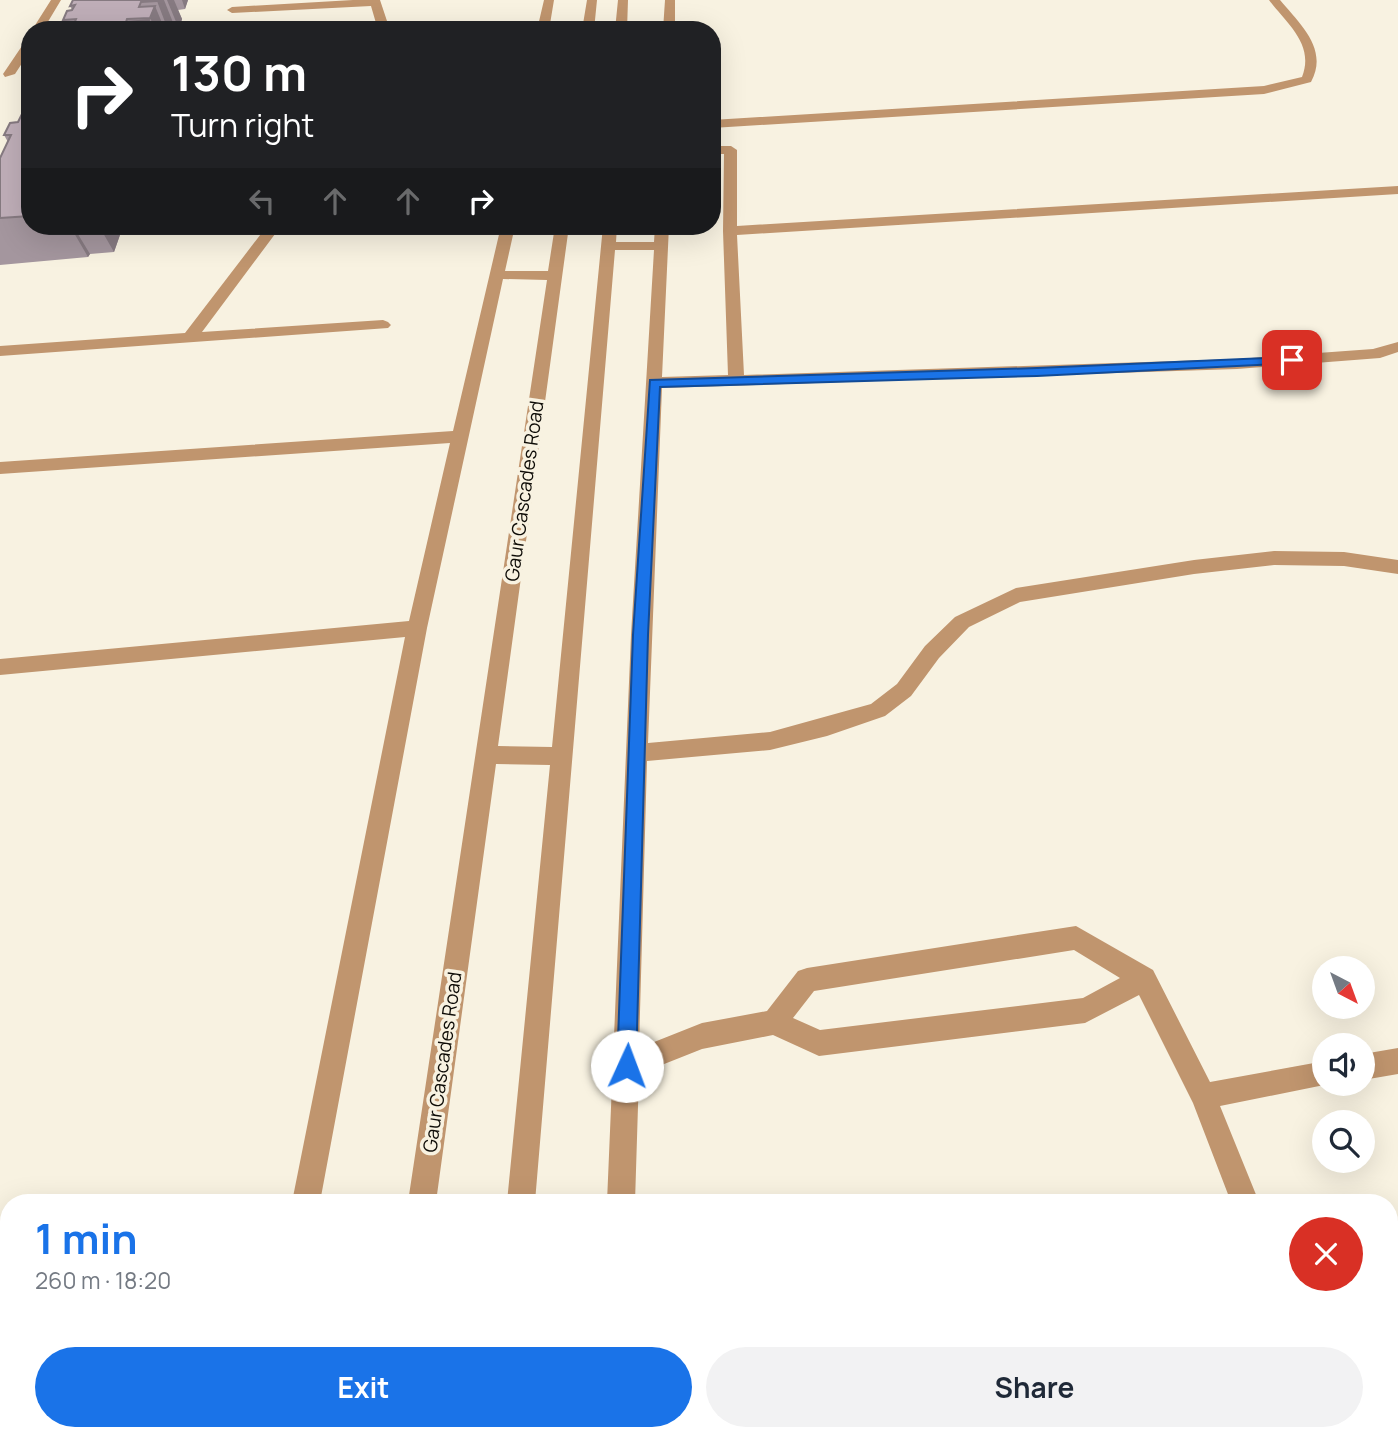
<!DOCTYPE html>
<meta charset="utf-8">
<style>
body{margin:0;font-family:Manrope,sans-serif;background:#f2f2f3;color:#1f2937;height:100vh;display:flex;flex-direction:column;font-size:26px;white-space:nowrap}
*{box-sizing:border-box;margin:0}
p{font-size:23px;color:#747a83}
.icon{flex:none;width:38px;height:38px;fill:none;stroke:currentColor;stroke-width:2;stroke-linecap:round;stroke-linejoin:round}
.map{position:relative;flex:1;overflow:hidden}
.details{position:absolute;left:0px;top:1194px;width:1398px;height:247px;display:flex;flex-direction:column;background:#fff;border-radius:28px 28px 0 0;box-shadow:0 7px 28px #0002}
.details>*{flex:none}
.top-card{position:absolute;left:21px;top:21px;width:700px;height:214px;border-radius:28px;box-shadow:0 7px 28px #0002;background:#202124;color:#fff;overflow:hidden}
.needle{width:46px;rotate:139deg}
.fabs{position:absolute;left:1312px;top:956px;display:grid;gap:14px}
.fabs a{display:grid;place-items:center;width:63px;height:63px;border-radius:50%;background:#fff;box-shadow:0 7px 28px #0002;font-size:35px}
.pin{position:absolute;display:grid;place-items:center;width:60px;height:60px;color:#fff;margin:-30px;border-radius:14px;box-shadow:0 4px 10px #0006}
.me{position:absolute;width:77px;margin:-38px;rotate:2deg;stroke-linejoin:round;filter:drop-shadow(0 0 5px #0008)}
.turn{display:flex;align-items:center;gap:24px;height:147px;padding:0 35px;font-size:32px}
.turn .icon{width:91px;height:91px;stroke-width:2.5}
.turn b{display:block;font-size:49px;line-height:60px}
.lanes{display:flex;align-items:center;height:66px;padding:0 35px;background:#0003;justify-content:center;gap:35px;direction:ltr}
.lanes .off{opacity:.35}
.round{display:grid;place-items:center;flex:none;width:74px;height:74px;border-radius:37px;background:#f2f2f3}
.headline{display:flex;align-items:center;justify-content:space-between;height:119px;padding:0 35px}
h1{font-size:42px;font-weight:700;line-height:52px;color:#1a73e8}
.cta{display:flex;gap:14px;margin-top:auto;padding:14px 35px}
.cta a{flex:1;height:80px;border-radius:42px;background:#1a73e8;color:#fff;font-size:28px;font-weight:700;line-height:80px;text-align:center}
.cta a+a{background:#f2f2f3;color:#1f2937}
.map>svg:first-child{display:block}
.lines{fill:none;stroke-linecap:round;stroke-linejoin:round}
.lane{fill:#c0956e;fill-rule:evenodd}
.street{fill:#c0956e;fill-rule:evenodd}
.wall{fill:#a4969e}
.shaded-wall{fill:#867a81}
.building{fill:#bfaeb8;stroke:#867a81;stroke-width:2}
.route{fill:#1a73e8;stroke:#114b97;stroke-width:2}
.labels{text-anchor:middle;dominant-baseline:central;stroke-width:7;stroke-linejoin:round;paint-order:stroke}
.street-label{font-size:19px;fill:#0e0c07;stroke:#f8f2e1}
</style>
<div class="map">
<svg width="1398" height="1439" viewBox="0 0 1398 1439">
<rect width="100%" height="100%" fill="#f8f2e1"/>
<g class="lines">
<path class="lane" d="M981 1432H1047L1044 1439H978Z"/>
<path class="street" d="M51 0H61L43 30H32Z
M353 0H380L390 30H378L371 6 232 13 227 10 232 7Z
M544 0H554L549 30H537Z
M587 0H597L594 30H582Z
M618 0H628L627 30H615Z
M665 0H675V30H663Z
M1269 0H1280C1300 24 1329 49 1311 82L1264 94 712 128V120L1264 86 1302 77C1315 44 1286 23 1269 0Z
M30 39V51L15 74 5 77 3 74 26 40Z
M712 146H731L737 150V226L1398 186V194L737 235 744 375 1237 359 1373 349 1398 342V352L1380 358 1237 369 662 388 648 743 770 732 871 704 897 684 925 646 955 617 1016 588 1194 560 1274 551 1344 552 1398 560V574L1344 566 1274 565 1194 574 1020 602 969 627 939 658 911 696 885 716 827 736 770 750 647 761 639 1048 702 1023 767 1011 798 971 807 968 1076 926 1153 970 1210 1082 1325 1061V1083H1334L1220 1106 1259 1202H1231L1193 1103 1139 995 1085 1023 819 1056 773 1035 702 1049 639 1074 635 1202H607L631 635 654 250H615L535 1202H507L550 765 496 764 436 1202H408L547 280 503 279 427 628 320 1202H292L405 637 0 675V659L409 621 450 443 0 474V462L453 431 501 226H515L505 271H548L555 226H569L498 746 552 747 603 226H617L616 242H654L655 226H669L662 377 728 375 723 231 724 154H712ZM1074 950 1120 978 1083 998 820 1030 793 1018 814 991Z
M267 226H281L202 332 383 320 388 322 391 325 388 328 0 356V346L185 333Z
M1398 1048V1074L1363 1080V1054Z
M246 1432H278L277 1439H245Z
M374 1432H406L404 1439H372Z
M484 1432H515L516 1439H484Z
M597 1432H628L629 1439H597Z
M1318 1432H1349L1353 1439H1321Z"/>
</g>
<path class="wall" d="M73 0H188L185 9 178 10 182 19 179 29H176V30H57L65 25 63 20 72 10 70 6Z
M30 98V226H117L121 232 114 252 90 254 88 257 0 265V158L8 142 4 135 18 122Z"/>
<path class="shaded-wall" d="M157 0H164L176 30H168L157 1Z
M167 0H174L182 19 179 29Z
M182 0H188L185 9Z
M155 6 165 30H156L150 18Z
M149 20 153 30H146Z
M70 226H73L90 254 88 257Z
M99 226H117L121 232 114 252Z"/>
<path class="building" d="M73 0H157V1L141 2 139 7 155 6 150 18 127 19 126 22 149 20 146 30H57L59 25 74 24 76 19 63 20 67 11 72 10 75 5 70 6Z
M30 98V216L0 218V158L11 135H4L10 123 18 122Z"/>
<path class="route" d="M1292 357 1296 358V363L1037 376 660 387 648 635 636 1066 634 1073 627 1076 620 1073 617 1066 633 635 650 380 1037 368Z"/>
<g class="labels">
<g class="street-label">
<text transform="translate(524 491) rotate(-82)">Gaur Cascades Road</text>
<text transform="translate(442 1062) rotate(-82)">Gaur Cascades Road</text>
</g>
</g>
</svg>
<div class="fabs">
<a><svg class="needle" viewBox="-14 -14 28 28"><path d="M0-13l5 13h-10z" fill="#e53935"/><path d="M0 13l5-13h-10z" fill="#747a83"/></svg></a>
<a><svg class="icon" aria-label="sound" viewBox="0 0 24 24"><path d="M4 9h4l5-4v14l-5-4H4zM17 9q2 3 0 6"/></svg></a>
<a><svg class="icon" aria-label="search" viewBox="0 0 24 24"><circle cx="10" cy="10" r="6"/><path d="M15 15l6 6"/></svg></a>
</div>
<div class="pin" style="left:1292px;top:360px;background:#d93025"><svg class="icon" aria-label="arrive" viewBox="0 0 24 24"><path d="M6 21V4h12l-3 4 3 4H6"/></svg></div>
<svg class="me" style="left:627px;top:1066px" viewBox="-20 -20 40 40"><circle r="19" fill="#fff"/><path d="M0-13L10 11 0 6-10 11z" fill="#1a73e8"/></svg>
<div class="top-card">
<div class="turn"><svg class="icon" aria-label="right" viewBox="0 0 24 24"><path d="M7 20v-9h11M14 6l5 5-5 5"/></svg><div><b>130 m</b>Turn right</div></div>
<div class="lanes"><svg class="icon off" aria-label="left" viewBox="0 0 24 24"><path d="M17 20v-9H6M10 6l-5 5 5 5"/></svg><svg class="icon off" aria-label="ahead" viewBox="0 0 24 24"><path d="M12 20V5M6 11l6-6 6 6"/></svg><svg class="icon off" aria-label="ahead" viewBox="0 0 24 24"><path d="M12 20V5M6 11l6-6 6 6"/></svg><svg class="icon" aria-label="right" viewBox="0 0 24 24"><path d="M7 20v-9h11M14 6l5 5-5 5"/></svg></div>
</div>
<section class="details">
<div class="headline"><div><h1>1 min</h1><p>260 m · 18:20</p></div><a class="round" style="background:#d93025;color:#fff"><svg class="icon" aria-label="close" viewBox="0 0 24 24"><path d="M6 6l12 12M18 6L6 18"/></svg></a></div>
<div class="cta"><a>Exit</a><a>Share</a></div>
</section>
</div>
